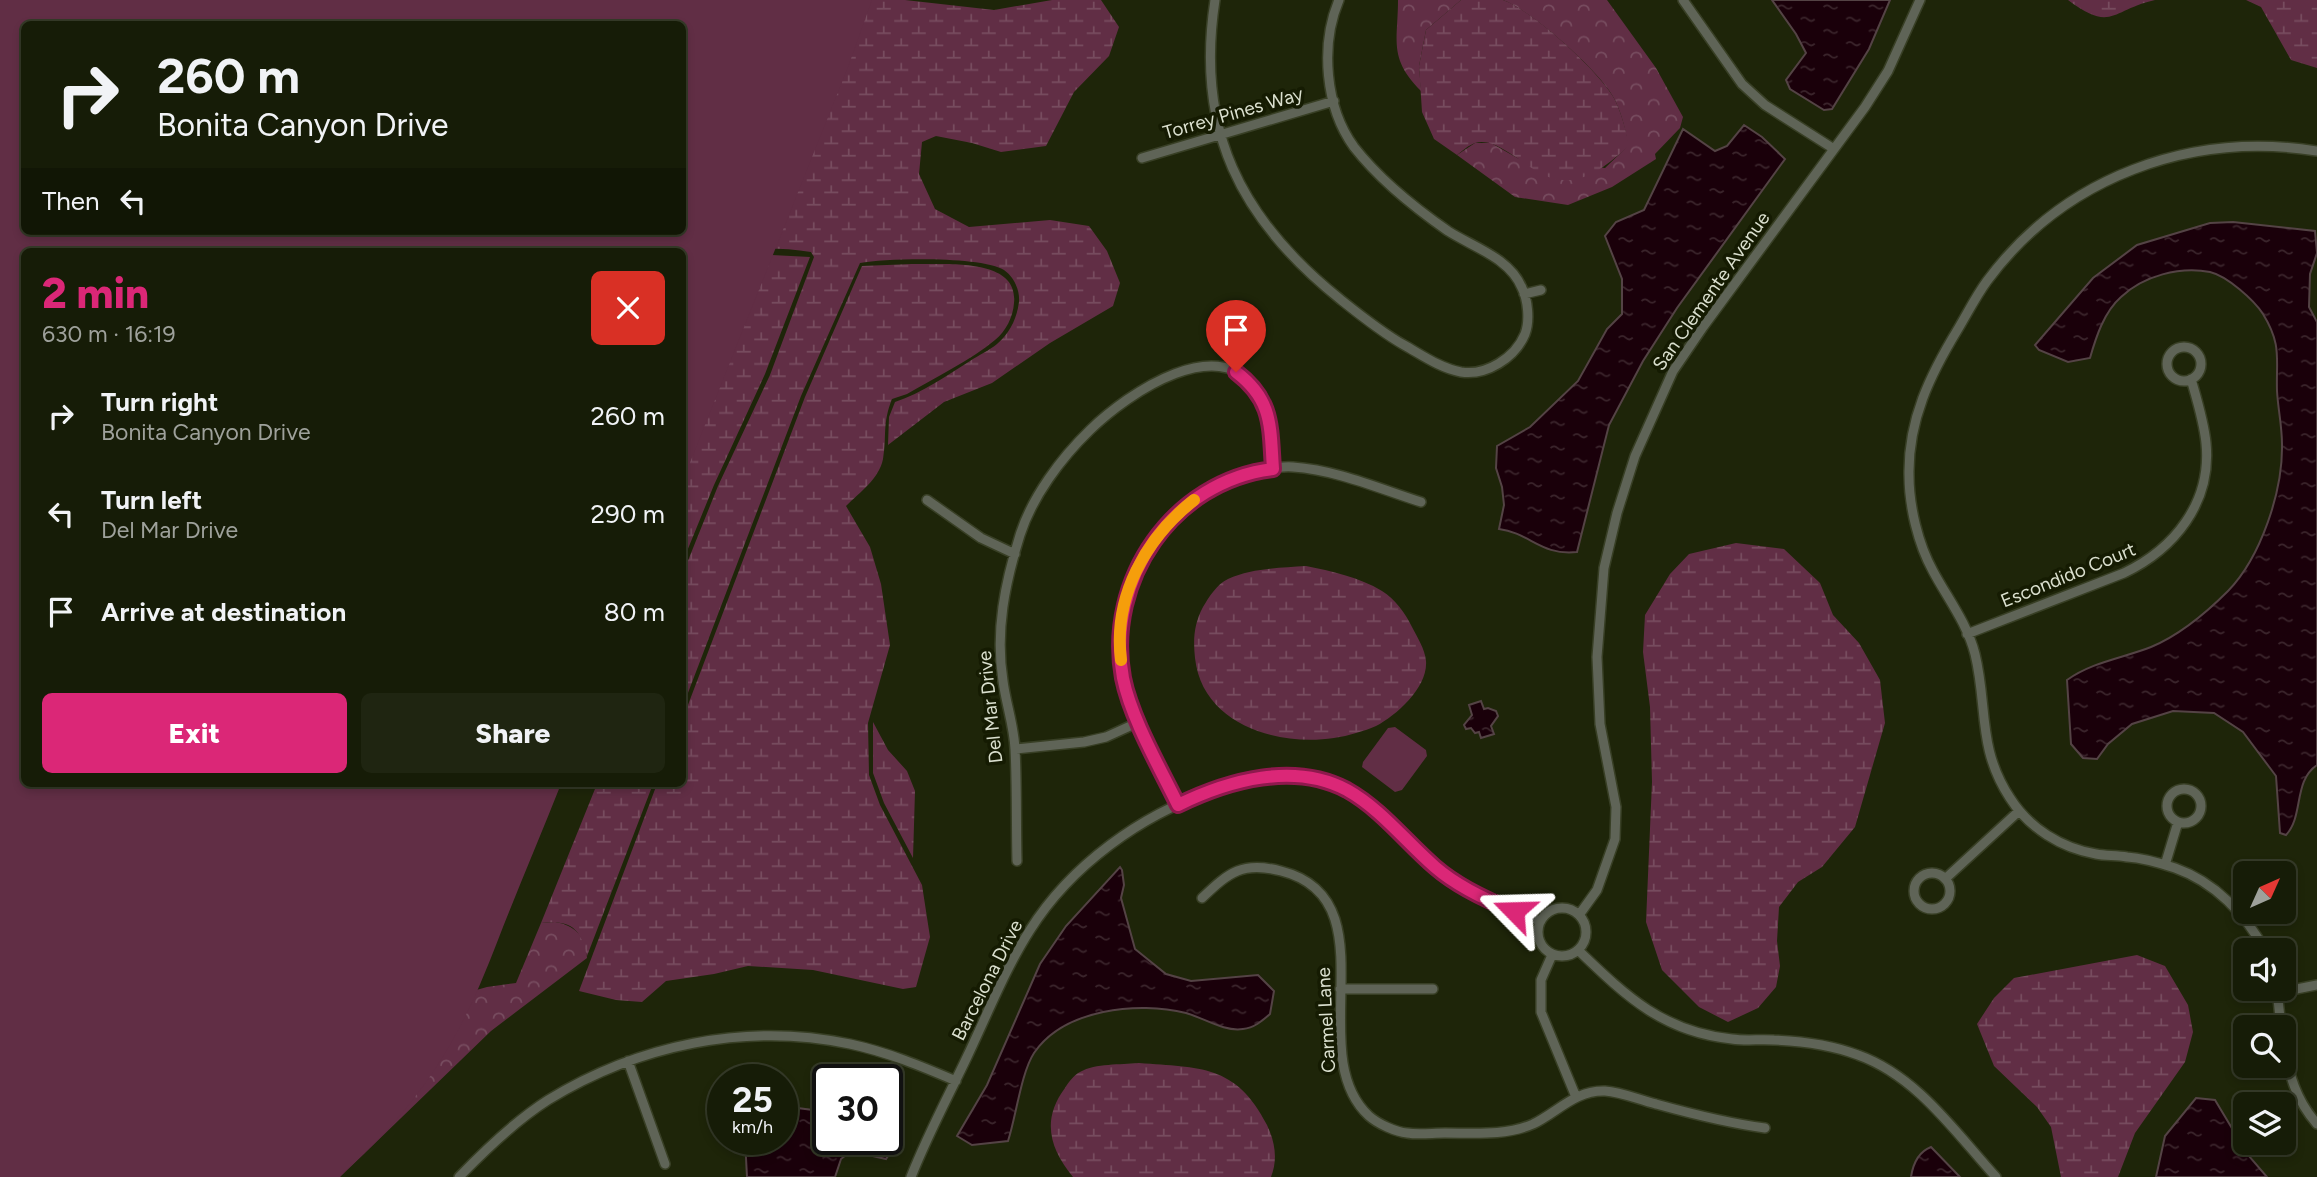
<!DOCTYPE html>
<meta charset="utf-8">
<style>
body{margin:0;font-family:Figtree,sans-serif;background:#1f2511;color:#f1f3f6;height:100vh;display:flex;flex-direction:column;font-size:26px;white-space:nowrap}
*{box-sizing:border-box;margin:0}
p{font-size:23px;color:#9ea19b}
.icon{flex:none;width:38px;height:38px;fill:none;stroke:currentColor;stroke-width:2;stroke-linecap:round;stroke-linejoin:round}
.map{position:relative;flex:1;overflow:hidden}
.sheet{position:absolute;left:21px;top:248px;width:665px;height:539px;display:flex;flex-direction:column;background:#161c07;border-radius:10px;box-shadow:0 4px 10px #0003,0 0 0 2px #353a28}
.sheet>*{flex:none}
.hud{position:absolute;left:21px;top:21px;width:665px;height:214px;border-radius:10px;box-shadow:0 4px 10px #0003,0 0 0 2px #353a28;background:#161c07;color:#f1f3f6;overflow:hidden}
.needle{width:46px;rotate:45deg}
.tools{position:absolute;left:2233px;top:861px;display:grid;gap:14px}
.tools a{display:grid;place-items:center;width:63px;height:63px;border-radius:10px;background:#161c07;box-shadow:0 4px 10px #0003,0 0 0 2px #353a28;font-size:35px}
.speed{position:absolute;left:707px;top:1064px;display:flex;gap:14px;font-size:35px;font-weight:700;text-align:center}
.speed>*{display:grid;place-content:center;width:91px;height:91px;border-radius:50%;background:#161c07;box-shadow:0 4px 10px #0003,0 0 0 2px #353a28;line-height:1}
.speed small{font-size:18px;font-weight:400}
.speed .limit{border:4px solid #111;border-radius:10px;background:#fff;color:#111}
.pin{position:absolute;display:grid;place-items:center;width:60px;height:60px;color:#fff;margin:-72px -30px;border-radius:50% 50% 50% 0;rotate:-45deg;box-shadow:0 0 7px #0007}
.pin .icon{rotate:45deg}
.me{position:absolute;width:77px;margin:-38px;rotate:292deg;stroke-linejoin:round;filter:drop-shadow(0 0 5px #0008)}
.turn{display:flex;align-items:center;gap:24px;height:147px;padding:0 21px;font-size:32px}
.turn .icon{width:91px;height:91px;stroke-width:2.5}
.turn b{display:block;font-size:49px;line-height:60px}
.then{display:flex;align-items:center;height:66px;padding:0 21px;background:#0003;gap:14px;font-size:26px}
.round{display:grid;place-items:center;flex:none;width:74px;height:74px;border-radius:10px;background:#1f2511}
.summary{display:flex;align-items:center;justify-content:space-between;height:119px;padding:0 21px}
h1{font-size:42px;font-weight:800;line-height:52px;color:#db2777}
.cta{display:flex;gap:14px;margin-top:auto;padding:14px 21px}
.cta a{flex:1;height:80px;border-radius:10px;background:#db2777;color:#fff;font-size:28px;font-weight:800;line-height:80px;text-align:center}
.cta a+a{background:#1f2511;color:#f1f3f6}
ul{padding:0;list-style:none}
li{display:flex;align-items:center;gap:21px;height:98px;padding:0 21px}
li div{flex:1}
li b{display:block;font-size:26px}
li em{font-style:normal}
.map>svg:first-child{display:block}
.forest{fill:url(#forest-crowns)}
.wetland{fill:url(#wetland-marsh)}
.green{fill:#612e45;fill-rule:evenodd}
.water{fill:url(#water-ripples);stroke:#544345;stroke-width:2}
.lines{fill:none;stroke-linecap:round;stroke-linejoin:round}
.street-casing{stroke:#383f25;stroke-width:12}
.street{stroke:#5f6457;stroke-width:9}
.route-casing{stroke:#8e194d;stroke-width:18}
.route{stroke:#db2777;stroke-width:12}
.slow{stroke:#f59e0b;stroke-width:12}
.labels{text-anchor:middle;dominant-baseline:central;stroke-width:7;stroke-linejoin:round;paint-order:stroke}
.street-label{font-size:19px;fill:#dadfce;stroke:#151b02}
</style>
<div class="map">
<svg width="2317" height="1177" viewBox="0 0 2317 1177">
<defs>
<pattern id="forest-crowns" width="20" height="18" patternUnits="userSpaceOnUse" patternTransform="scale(1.75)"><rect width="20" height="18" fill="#612e45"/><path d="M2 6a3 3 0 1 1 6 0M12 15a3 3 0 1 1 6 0" fill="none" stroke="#774c5f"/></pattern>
<pattern id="wetland-marsh" width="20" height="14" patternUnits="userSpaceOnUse" patternTransform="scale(1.75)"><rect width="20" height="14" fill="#612e45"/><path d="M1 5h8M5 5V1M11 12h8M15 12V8" fill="none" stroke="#774c5f"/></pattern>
<pattern id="water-ripples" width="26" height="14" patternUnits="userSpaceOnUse" patternTransform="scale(1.75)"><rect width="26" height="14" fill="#1a000a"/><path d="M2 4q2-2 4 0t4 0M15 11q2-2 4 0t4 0" fill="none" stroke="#3b252c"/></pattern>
</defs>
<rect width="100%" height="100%" fill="#1e2509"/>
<path class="forest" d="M1398 0H1461L1426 30 1419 66 1421 91C1388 58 1398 41 1398 0Z
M1503 0H1607L1656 68 1683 117 1680 128 1655 154 1656 159 1612 187 1568 205 1515 197 1457 155 1475 143H1491L1519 159 1605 168 1628 146C1626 130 1622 115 1615 100 1602 73 1531 10 1503 0Z
M555 922C575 925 586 937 587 958L491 1031 340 1177H313L441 1000 487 987 516 983 541 923Z"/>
<path class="wetland" d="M747 0H905L994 10 1052 0H1101L1119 27 1109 56 1074 92 1046 146 1001 152 972 143 936 136 922 142 919 174 935 209 969 227 1050 220 1089 226 1107 251 1120 283 1113 306 1050 343 992 383 944 402 888 445 889 417 895 402C922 393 946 376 970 361 979 355 990 350 997 344 1010 333 1017 318 1019 302 1020 290 1014 277 1004 270 981 256 888 258 860 263L801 396 683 706V573L718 486 770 375 814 257 811 252C767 244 719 252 674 252L690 244Z
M1461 0H1503C1532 10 1601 73 1615 100 1622 115 1626 130 1629 146 1601 170 1575 193 1538 172 1525 164 1514 155 1501 148 1494 144 1484 140 1475 143 1469 145 1462 151 1457 155L1434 139 1422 112 1419 66 1426 30Z
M2068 0H2155C2111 10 2112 33 2068 0Z
M2246 0H2317V68L2291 60 2261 7Z
M754 254 810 257 765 374 714 485 683 561V294Z
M912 264C942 265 1019 256 1014 303 1013 317 1006 331 995 340 971 360 934 378 907 394L892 399C882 424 887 436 883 459 879 479 860 492 846 506L870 547 881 584 890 645 868 723 869 775 880 805 922 885 930 937 916 987 903 989 813 970 748 966 714 974 666 981 642 1002 616 1000 579 991 657 784H682L683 718 805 397 862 266Z
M1736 543 1784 549 1820 583 1833 615 1859 643 1880 680 1885 723 1855 827 1822 867 1798 882 1779 907 1777 941 1780 966 1776 987 1758 1008 1728 1022 1699 1007 1662 970 1646 922 1652 782 1650 707 1643 652 1645 615 1670 574 1689 554Z
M1306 566C1331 571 1359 577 1382 591 1395 599 1405 613 1412 627 1417 637 1425 649 1426 661 1428 687 1397 715 1376 726 1370 729 1362 731 1356 733 1296 752 1203 732 1195 658 1193 639 1194 624 1203 607 1209 597 1217 584 1228 579 1252 568 1279 568 1306 566Z
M873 722 888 750 907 771 915 791 913 858 884 803 873 773Z
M597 784H653L587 956C580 927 570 920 541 923Z
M2137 955 2165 966 2188 1005 2193 1032 2185 1062 2135 1133 2118 1177H2061L2051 1127 2037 1107 1994 1066 1977 1024 1994 998 2014 978Z
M1139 1063C1200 1068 1236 1064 1267 1125 1275 1142 1278 1159 1271 1177H1073C1050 1149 1041 1120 1065 1088 1068 1083 1074 1075 1080 1072 1096 1063 1120 1065 1139 1063Z"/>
<path class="green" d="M0 0H872L848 67 683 480 682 252H24V784H561C542 832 522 879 503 927 489 963 475 1000 456 1034 426 1089 386 1137 338 1177H0ZM24 24H682V231H24Z
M1395 727 1426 750 1427 756 1402 790 1395 792 1362 767 1363 762 1388 728Z"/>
<path class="water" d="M1772 0H1890L1869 49 1832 109 1824 110 1790 89 1786 80 1806 53 1796 34Z
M1744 125 1762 137 1785 159 1677 308 1643 361 1609 425 1577 552C1541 556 1530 533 1499 529L1504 505 1502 487 1496 468 1497 446 1530 427 1578 381 1607 329 1622 314V279L1605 236 1616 222 1644 210 1683 129 1715 151 1727 146Z
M2233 222 2315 231 2317 253 2310 274 2309 307 2317 322V765C2293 781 2304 816 2286 835L2280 833 2276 776 2243 732 2214 713 2173 711 2132 724 2108 744 2097 759 2083 758 2071 744 2067 680C2092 662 2123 658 2151 647 2180 635 2206 613 2228 591 2261 557 2283 491 2282 444 2282 426 2278 409 2277 391 2276 358 2282 345 2263 314 2254 300 2227 276 2210 272 2180 266 2143 276 2121 297 2104 312 2096 337 2090 358L2068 362 2039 350 2035 345 2093 278 2137 245 2210 223Z
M1481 701 1484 709 1488 708 1496 711 1498 716 1491 726 1494 734 1481 738 1479 732 1475 733 1471 728 1466 729 1464 725 1472 715 1469 705Z
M1120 867 1122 870 1124 885 1121 898 1135 949 1166 974 1191 981 1258 975 1274 991 1270 1014C1262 1021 1254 1028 1243 1029 1224 1032 1204 1018 1186 1013 1138 1001 1064 1009 1034 1053 1021 1073 1016 1117 1008 1141L972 1145 957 1136 987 1085 1040 964 1066 926Z
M2196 1098 2215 1100 2248 1155 2267 1177H2156L2165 1136Z
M782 1106 828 1112V1139H887V1130L900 1137 886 1159 851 1151 841 1159 835 1177H747L745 1139H782Z
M1931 1147 1960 1177H1911C1913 1164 1918 1152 1931 1147Z"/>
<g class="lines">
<defs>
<path id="street" d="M1215 0C1195 129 1240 219 1340 299 1360 315 1381 332 1404 345 1422 355 1440 368 1461 372 1486 376 1515 358 1525 334 1530 321 1528 300 1522 288 1510 258 1473 247 1448 231 1415 208 1379 179 1354 147 1325 107 1320 45 1339 0
M1683 0 1742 84 1765 105 1834 149
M1142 158 1334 101
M1524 294 1541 290
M2167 364a17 17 0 1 1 34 0a17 17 0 1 1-34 0Z
M927 500 981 538 1015 554
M1967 634 2124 573C2174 549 2212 503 2206 443 2204 422 2197 400 2191 379
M1015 749 1084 742 1106 737 1139 722
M2167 806a17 17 0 1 1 34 0a17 17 0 1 1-34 0Z
M1178 805C1160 766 1132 720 1123 678 1107 592 1157 504 1241 477 1257 471 1276 466 1293 467 1337 470 1380 489 1421 502
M1017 861C1016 824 1017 786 1015 749 1014 726 1006 704 1003 681 995 631 1005 583 1020 535 1032 497 1061 458 1090 430 1127 394 1223 327 1261 396 1273 417 1271 446 1273 469
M2165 865 2178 822
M1914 891a18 18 0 1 1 36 0a18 18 0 1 1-36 0Z
M1945 879 2019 811
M1202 898C1229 872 1243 861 1281 871 1393 899 1300 1053 1369 1116 1378 1124 1396 1132 1407 1133 1419 1135 1432 1133 1445 1133 1474 1133 1506 1136 1533 1124 1558 1112 1575 1090 1605 1091 1622 1092 1639 1100 1656 1104 1692 1114 1727 1123 1765 1128
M1538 932a24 24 0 1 1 48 0a24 24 0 1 1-48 0Z
M1579 915 1597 890 1615 839 1616 807 1600 724 1597 657 1604 568 1617 513 1635 456 1673 371 1703 327 1865 107 1888 71 1920 0
M2265 950C2245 914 2215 882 2175 868 2160 863 2143 858 2127 857 2116 855 2106 856 2096 854 2061 848 2029 828 2010 798 1977 748 1988 707 1975 654 1967 623 1948 599 1933 571 1918 544 1909 506 1909 475 1908 420 1930 375 1958 329 1967 314 1976 296 1987 281 2064 177 2190 131 2317 151
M1579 951C1626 996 1663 1032 1732 1039 1746 1041 1760 1039 1774 1040 1802 1041 1832 1045 1858 1055 1917 1076 1955 1132 1996 1177
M1552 955 1541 980V1012L1576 1097
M1340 989H1433
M2277 990 2281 1027
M2277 993 2317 985
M2284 1045C2289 1075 2296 1100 2317 1124
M628 1061 665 1164
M459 1177C486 1149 515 1121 548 1100 638 1045 746 1022 850 1044 887 1052 921 1066 956 1081
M911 1177C927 1136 948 1097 967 1057 987 1015 1005 969 1030 930 1071 865 1141 815 1212 791 1250 778 1292 769 1331 784 1375 800 1402 841 1437 869 1468 894 1504 907 1540 921"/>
</defs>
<use href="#street" class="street-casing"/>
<use href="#street" class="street"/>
</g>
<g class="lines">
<defs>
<path id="route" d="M1236 372C1273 400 1270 426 1273 469 1173 481 1105 580 1123 678 1131 718 1160 768 1178 805 1229 780 1294 762 1347 790 1381 809 1406 842 1435 867 1458 887 1486 900 1514 911"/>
</defs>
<use href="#route" class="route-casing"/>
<use href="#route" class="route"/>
<path class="slow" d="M1121 660C1113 596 1146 538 1194 500"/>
</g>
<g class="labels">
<g class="street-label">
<text transform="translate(1233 113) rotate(-16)">Torrey Pines Way</text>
<text transform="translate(1711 291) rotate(-55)">San Clemente Avenue</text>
<text transform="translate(2068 575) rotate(-22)">Escondido Court</text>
<text transform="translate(990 707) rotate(-96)">Del Mar Drive</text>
<text transform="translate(987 980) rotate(-63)">Barcelona Drive</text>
<text transform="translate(1326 1020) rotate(-93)">Carmel Lane</text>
</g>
</g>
</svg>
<div class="tools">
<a><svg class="needle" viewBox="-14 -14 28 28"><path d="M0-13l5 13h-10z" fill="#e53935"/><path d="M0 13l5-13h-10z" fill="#9ea19b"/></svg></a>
<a><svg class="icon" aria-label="sound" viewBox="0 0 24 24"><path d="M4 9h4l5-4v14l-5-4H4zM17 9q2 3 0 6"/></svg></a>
<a><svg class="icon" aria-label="search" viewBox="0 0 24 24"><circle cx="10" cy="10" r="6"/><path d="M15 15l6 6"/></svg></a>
<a><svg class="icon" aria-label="layers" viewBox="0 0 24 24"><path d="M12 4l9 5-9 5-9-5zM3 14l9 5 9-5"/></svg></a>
</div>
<div class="speed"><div>25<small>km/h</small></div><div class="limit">30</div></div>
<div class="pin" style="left:1236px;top:372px;background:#d93025"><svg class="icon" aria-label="arrive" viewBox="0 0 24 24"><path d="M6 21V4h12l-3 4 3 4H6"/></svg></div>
<svg class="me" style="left:1514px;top:911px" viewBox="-20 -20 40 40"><path d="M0-17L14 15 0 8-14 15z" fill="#db2777" stroke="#fff" stroke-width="4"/></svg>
<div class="hud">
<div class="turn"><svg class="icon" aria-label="right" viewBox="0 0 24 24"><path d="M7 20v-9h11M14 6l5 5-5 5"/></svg><div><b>260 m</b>Bonita Canyon Drive</div></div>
<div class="then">Then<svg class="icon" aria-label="left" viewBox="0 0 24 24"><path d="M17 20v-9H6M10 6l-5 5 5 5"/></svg></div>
</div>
<section class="sheet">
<div class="summary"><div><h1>2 min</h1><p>630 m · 16:19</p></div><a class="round" style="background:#d93025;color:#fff"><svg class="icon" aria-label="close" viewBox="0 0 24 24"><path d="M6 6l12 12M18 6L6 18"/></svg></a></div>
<ul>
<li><svg class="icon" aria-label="right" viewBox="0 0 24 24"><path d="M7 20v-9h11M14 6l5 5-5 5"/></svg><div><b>Turn right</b><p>Bonita Canyon Drive</p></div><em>260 m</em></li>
<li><svg class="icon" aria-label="left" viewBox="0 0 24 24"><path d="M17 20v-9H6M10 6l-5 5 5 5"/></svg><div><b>Turn left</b><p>Del Mar Drive</p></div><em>290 m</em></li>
<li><svg class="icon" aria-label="arrive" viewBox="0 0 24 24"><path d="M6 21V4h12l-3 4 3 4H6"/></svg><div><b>Arrive at destination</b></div><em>80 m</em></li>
</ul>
<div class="cta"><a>Exit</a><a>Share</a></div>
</section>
</div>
